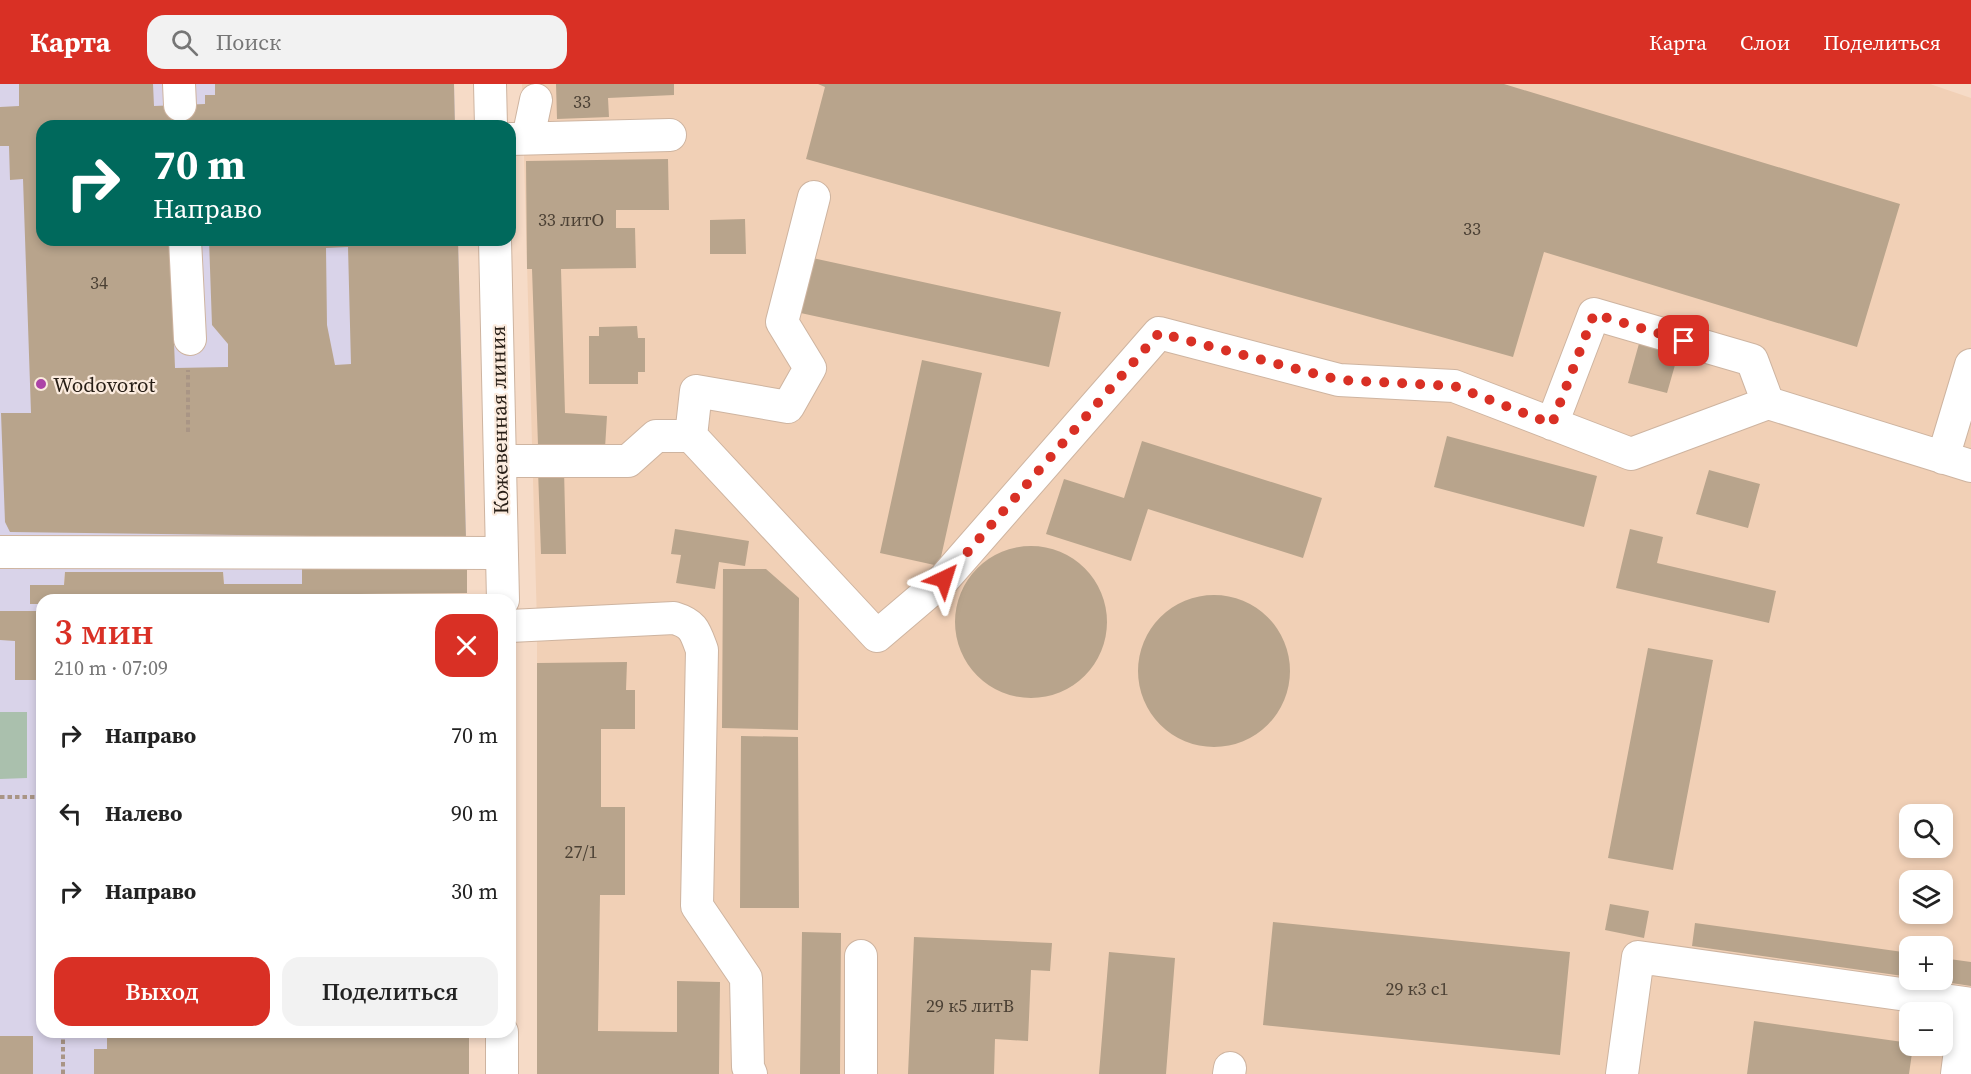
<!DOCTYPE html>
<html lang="ru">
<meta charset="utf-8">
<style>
body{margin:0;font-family:"Source Serif 4",serif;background:#f2f2f2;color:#222;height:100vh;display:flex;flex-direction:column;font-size:22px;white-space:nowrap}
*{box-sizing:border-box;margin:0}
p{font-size:20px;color:#767676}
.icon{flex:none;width:33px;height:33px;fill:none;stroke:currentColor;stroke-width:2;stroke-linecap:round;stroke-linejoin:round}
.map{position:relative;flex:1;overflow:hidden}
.panel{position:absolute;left:36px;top:510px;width:480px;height:444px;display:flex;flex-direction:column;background:#fff;border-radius:18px;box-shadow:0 3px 9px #0003}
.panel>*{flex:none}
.hud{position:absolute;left:36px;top:36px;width:480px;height:126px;border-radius:18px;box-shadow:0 3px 9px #0003;background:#00695c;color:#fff;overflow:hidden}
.controls{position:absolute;left:1899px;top:720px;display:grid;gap:12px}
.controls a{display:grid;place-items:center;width:54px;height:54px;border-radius:12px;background:#fff;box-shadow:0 3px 9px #0003;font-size:30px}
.pin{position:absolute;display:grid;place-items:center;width:51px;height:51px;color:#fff;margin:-26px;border-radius:12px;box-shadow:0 3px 9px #0006}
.me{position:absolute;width:66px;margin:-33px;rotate:41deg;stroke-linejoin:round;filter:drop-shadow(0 0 4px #0008)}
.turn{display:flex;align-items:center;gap:21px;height:126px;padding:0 18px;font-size:27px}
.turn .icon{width:78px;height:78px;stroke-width:2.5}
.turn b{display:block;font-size:42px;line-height:51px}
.round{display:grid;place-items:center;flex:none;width:63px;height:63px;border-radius:18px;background:#f2f2f2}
.summary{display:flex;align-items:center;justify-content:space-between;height:102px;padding:0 18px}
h1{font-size:36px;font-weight:600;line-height:45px;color:#d93025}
.button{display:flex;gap:12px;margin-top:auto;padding:12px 18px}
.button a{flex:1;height:69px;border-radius:18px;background:#d93025;color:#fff;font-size:24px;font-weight:600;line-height:69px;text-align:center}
.button a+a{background:#f2f2f2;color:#222}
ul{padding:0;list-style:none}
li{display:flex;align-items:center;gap:18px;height:78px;padding:0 18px}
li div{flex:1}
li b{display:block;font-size:22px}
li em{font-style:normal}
header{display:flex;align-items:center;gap:36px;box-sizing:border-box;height:84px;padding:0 30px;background:#d93025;color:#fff}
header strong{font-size:28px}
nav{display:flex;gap:33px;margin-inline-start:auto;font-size:21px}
.search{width:420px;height:54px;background:#f2f2f2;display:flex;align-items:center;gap:15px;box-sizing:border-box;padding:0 21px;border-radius:18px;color:#767676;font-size:22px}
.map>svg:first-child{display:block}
.commercial{fill:#d9d3e9}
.built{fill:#f1d0b6;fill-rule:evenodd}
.green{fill:#aac0ad}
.building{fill:#b8a48c;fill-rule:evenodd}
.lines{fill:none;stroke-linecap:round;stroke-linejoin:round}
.minor-casing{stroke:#ceb4a0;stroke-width:34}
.path{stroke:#a99585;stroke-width:4;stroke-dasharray:4.5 3;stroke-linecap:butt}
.minor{stroke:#fff;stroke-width:32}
.route{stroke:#d93025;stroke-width:10;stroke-dasharray:0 18}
.poi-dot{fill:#ac44a7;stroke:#fbebde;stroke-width:2}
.labels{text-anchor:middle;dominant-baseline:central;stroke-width:4.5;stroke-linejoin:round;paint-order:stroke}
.number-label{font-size:18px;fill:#4b4034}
.poi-label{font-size:21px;fill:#271e16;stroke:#fbebde;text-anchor:start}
.street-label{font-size:21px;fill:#271e16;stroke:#fbebde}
</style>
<header>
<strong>Карта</strong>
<div class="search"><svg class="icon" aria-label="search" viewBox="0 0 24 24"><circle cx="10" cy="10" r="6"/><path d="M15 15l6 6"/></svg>Поиск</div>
<nav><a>Карта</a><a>Слои</a><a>Поделиться</a></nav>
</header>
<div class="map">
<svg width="1971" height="990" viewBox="0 0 1971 990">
<rect width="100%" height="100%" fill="#f6dbc7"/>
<path class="commercial" d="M0 0H454L455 42H42V156H458L466 454 302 483V500H224L223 488H65L64 501 30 520H42V948H469V990H0Z"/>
<path class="built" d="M522 0H1930L1971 14V990H537V540ZM1910 730H1942V764H1910ZM1910 796H1942V830H1910ZM1910 862H1942V896H1910ZM1910 928H1942V962H1910Z"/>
<path class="green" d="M0 628H27V694L0 695Z"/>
<path class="building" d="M19 0H153L154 22 205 20V11H215V0H454L455 42H42V156H170L175 284 228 283V260L212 241 209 156H458L466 454 10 448 5 438 1 329H31L23 95 10 96 9 62H0V23L19 22ZM348 163 351 280 335 281 327 241 326 164Z
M556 0H674V11L608 14 609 33 557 35Z
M818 0H1504L1900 120 1857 263 1544 168 1513 273 806 75 825 3Z
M668 75 669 126H616V144H635L636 184 561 185 565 329 607 332 605 364 538 361 532 185H527L526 77Z
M745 135 746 170H710V136Z
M808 173 1061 228 1049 283 796 228Z
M637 242 638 254H645V288H638V300H589V252H599V243Z
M1640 256 1679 267 1667 309 1628 299Z
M922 276 982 289 939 482 880 469Z
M1447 352 1597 392 1584 443 1434 403Z
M1142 357 1322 414 1303 474 1148 425 1131 477 1046 450 1064 395 1124 414Z
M564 385 566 470H541L538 386Z
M1709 386 1760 400 1748 444 1696 430Z
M675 445 749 457 745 482 719 478 715 505 676 499 681 471 671 470Z
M1630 445 1663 453 1657 479 1776 507 1769 539 1616 504Z
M955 538a76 76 0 1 1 152 0a76 76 0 1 1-152 0Z
M302 483 467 484V509L358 510V516H42V520H30V501H64L65 488H223L224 500H302Z
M723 485H766L799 514 798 646 722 644Z
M1138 587a76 76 0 1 1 152 0a76 76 0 1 1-152 0Z
M0 527H42V596H15V557L0 556Z
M1648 564 1713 576 1673 786 1608 774Z
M627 578 626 606H635V645H601V723H625V811H600L598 947 677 948V897L720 898 719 990H537V579Z
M741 652 798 653 799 824H740Z
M1610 820 1649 827 1644 854 1605 846Z
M1273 838 1570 868 1560 971 1263 941Z
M1695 839 1910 869V893L1692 862Z
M802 848 841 849 840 990H800Z
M914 853 1052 859 1050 887 1031 886 1028 957 995 955 994 990H908Z
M1109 868 1175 874 1166 990H1099Z
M1942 874 1971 878V902L1938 897 1942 896Z
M1754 937 1910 959V962H1913L1909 990H1747Z
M107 948H469V990H94V965H107Z
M0 952H33V990H0Z"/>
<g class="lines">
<defs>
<path id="minor" d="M179 0 180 21
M490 0 491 42
M528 54 536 16
M510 55 670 51
M185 156 190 255
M495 156 503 516
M1552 340 1594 230 1752 276 1768 319
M691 352 696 307 788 323 810 284 782 238 814 113
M1943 374 1971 281
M501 377H628L656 352H691L877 552 944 495 1159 249 1339 296 1454 302 1631 370 1768 319 1971 382
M0 468 502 469
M510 542 674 534C694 540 695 547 702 566L697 822 746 894 748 983 751 990
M502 990V948
M861 990V872
M1229 990 1230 984
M1622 990 1638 873 1971 920
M1957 990 1966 920"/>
</defs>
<use href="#minor" class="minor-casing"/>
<path class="path" d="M188 348V286
M0 713H42
M63 948V990"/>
<use href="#minor" class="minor"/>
</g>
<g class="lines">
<path class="route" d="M944 495 1159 249 1339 296 1454 302 1552 340 1594 230 1684 257"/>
</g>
<circle class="poi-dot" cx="41" cy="300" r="6"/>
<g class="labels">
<g class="number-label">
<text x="582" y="17">33</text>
<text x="571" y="135">33 литО</text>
<text x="1472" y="144">33</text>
<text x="99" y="198">34</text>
<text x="581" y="767">27/1</text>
<text x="1417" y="904">29 к3 с1</text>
<text x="970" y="921">29 к5 литВ</text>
</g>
<g class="poi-label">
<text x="53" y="300">Wodovorot</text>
</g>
<g class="street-label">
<text transform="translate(499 336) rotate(-91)">Кожевенная линия</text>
</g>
</g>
</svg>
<div class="controls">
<a><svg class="icon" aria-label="search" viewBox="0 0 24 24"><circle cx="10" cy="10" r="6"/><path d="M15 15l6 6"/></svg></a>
<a><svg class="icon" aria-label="layers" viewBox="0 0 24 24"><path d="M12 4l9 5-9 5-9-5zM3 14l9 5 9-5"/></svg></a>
<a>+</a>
<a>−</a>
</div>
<div class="pin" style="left:1684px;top:257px;background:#d93025"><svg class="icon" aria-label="arrive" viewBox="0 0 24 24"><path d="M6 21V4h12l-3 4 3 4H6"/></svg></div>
<svg class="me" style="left:944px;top:495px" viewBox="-20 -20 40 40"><path d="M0-17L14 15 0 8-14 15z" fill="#d93025" stroke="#fff" stroke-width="4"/></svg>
<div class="hud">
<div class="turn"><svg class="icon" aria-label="right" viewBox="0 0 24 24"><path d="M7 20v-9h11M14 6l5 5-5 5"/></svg><div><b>70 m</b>Направо</div></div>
</div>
<section class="panel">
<div class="summary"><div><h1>3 мин</h1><p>210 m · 07:09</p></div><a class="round" style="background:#d93025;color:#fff"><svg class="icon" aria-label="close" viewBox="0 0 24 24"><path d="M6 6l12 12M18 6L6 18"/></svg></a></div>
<ul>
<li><svg class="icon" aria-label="right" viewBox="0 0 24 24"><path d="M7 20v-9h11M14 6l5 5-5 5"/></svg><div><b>Направо</b></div><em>70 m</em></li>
<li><svg class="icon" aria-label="left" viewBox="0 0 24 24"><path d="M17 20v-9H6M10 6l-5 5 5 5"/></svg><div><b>Налево</b></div><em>90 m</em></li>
<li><svg class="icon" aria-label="right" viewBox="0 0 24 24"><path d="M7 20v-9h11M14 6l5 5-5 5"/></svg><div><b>Направо</b></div><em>30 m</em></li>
</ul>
<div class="button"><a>Выход</a><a>Поделиться</a></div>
</section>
</div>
